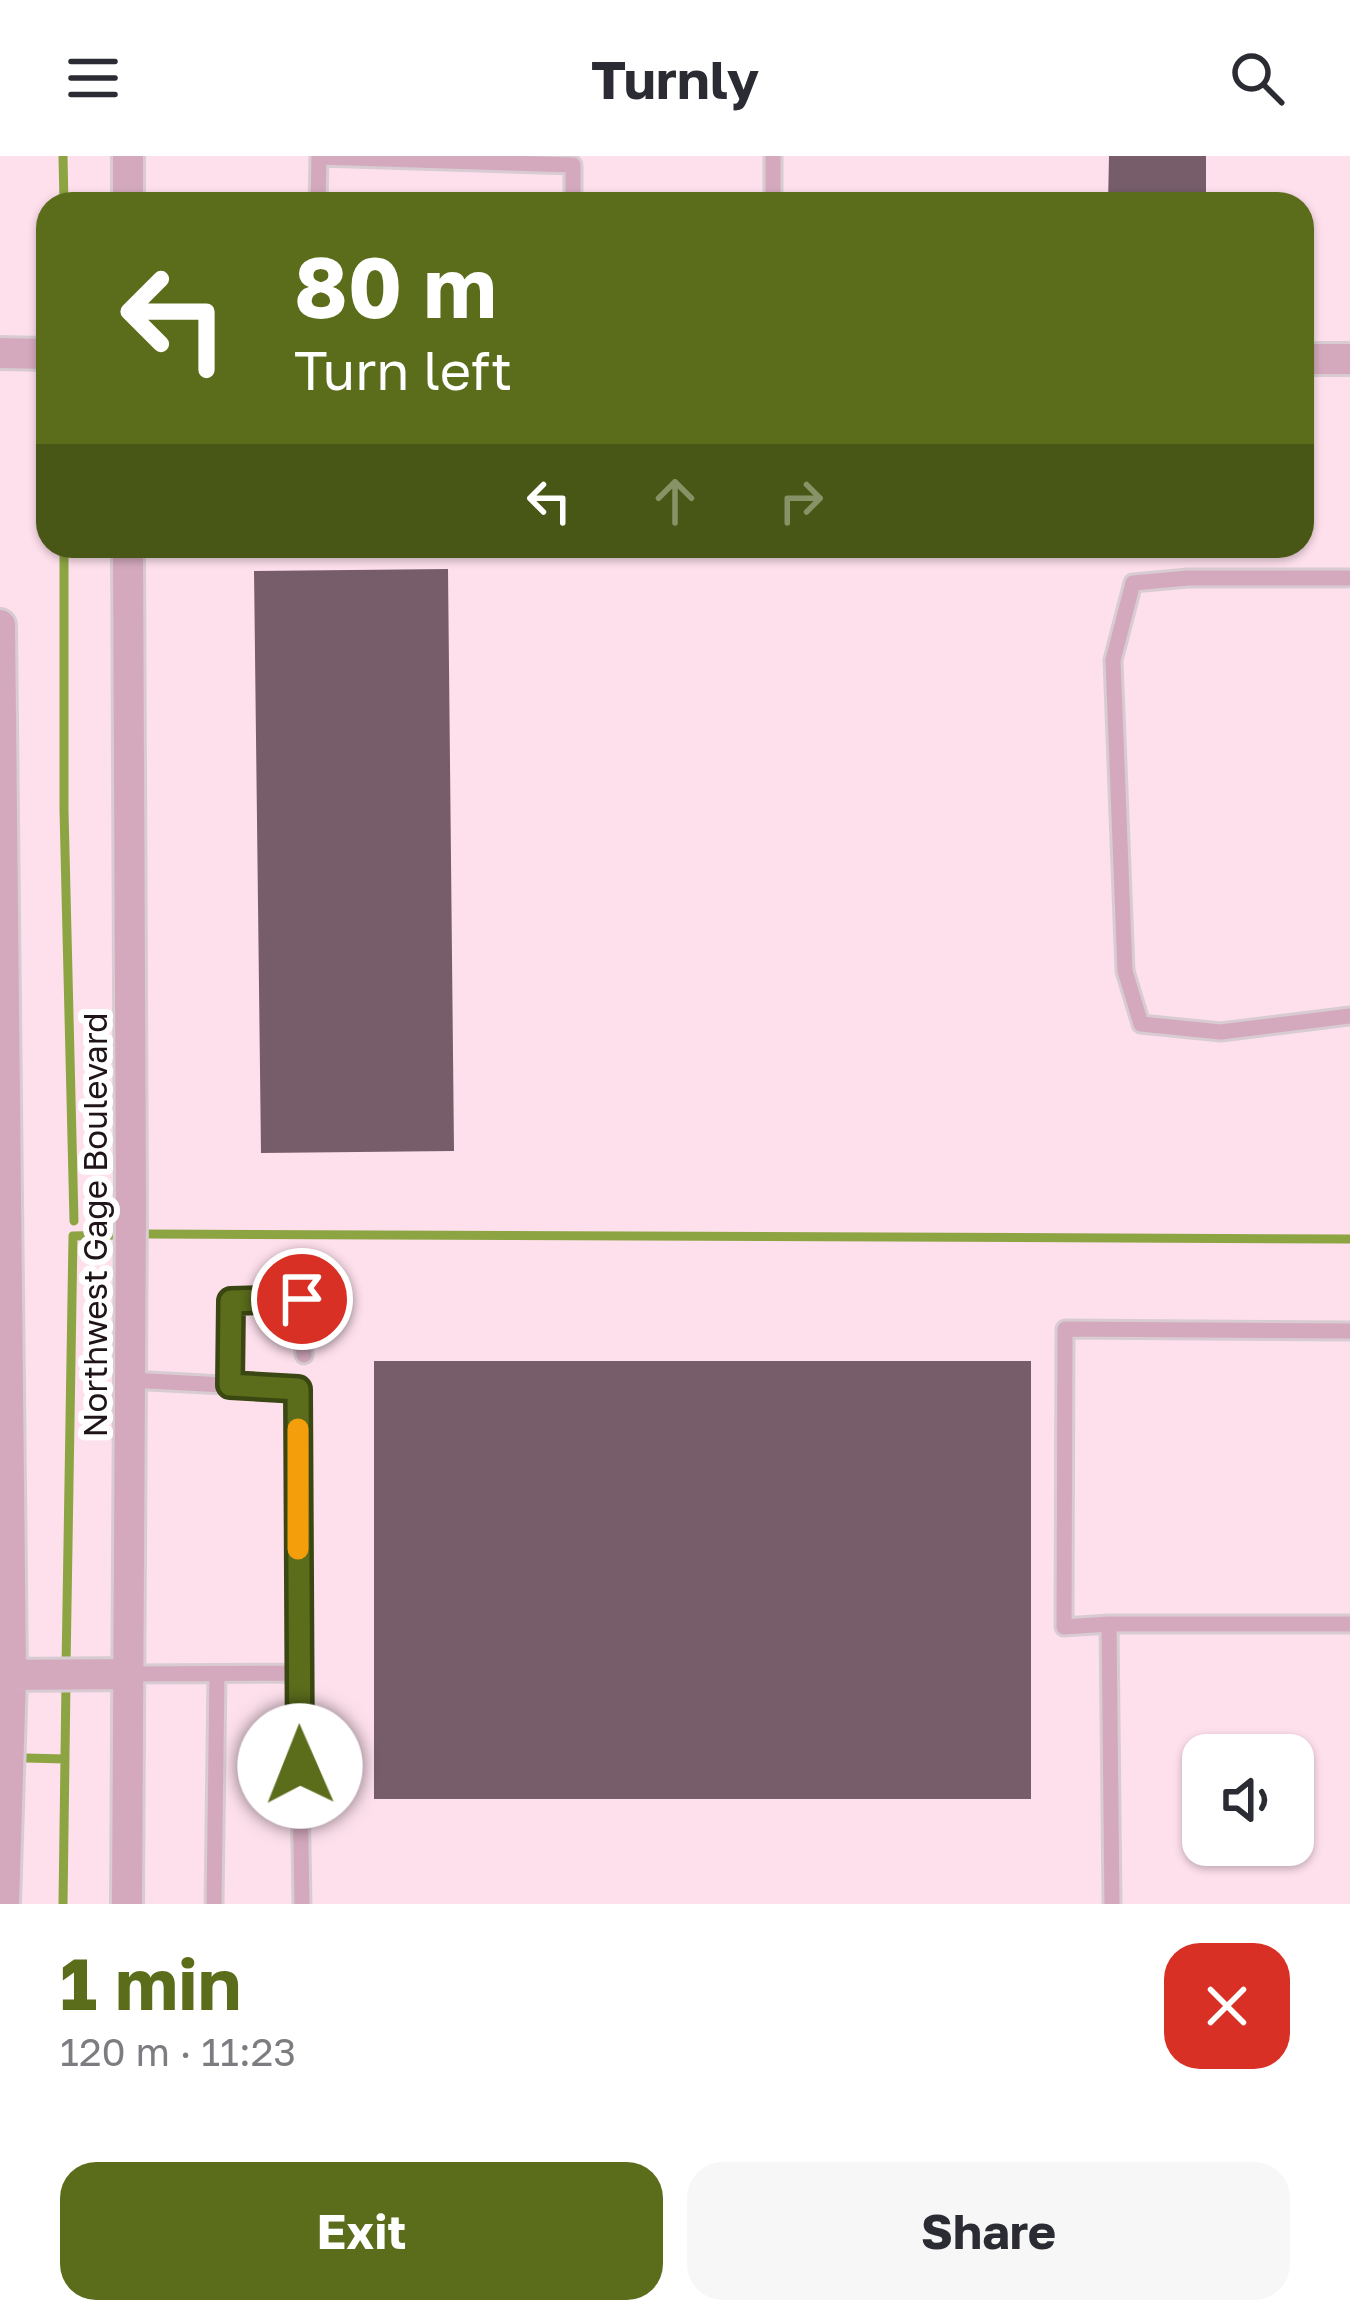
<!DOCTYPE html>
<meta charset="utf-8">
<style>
body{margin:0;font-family:"Golos Text",sans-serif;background:#f7f7f7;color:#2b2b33;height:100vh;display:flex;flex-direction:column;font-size:45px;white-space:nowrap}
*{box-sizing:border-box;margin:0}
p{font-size:39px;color:#7c7c81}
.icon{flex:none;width:66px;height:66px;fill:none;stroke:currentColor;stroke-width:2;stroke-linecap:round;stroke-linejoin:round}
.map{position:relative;height:1748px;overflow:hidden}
.drawer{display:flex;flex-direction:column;background:#fff;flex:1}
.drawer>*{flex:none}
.guide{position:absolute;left:36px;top:36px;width:1278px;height:366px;border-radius:36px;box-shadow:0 3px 9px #0004;background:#5b6d1b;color:#fff;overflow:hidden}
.buttons{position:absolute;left:1182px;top:1578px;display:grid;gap:24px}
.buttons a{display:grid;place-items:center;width:132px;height:132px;border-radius:24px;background:#fff;box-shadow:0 3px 9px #0004;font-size:60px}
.pin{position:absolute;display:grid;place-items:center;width:102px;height:102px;color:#fff;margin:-51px;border:6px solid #fff;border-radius:50%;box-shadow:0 3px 12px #0007}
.me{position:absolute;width:132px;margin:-66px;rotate:359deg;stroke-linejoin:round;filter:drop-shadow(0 0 9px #0008)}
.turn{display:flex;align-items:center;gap:42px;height:252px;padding:0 60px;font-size:54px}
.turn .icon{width:156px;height:156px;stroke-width:2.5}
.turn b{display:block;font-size:84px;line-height:102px}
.lanes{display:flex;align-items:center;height:114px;padding:0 60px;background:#0003;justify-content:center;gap:60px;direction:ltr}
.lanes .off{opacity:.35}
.round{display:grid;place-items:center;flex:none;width:126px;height:126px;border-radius:36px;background:#f7f7f7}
.headline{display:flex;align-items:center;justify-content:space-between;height:204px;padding:0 60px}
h1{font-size:72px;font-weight:700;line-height:90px;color:#5b6d1b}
.button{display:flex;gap:24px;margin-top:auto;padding:24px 60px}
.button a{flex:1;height:138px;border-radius:36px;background:#5b6d1b;color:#fff;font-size:48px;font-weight:700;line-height:138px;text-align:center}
.button a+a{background:#f7f7f7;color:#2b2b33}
header{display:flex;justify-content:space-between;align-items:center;height:156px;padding:0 60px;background:#fff;font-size:54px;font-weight:700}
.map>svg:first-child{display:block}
.built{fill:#fee0ed;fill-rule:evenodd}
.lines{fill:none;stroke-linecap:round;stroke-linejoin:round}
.stream{stroke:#8da443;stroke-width:9}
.building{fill:#765d69}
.lane-casing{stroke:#d8ccd2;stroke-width:21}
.street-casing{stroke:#d8ccd2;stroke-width:36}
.lane{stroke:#d4a9bd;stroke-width:15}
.street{stroke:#d4a9bd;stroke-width:30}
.route-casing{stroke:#3b4712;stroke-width:30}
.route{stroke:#5b6d1b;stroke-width:21}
.slow{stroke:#f59e0b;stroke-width:21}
.labels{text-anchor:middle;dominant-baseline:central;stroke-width:12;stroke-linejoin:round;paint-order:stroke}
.street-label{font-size:33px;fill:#1e1419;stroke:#fff}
</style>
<header><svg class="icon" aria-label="menu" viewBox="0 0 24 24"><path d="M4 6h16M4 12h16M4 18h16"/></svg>Turnly<svg class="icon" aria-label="search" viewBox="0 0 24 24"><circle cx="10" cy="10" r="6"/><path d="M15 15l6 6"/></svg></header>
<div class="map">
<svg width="1350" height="1748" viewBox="0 0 1350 1748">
<rect width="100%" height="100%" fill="#fbeff5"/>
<path class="built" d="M0 0H1350V1748H0ZM48 48H1302V390H48ZM1203 1599H1293V1689H1203Z"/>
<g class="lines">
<path class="stream" d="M63 0 64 48
M64 390V654L74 1065
M149 1078 1350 1083
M66 1512 73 1080 113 1079
M26 1602 65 1603
M63 1748 66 1526"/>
</g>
<path class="building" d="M1109 0H1206V48H1108Z
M448 413 454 995 261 997 254 415Z
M374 1205H1031V1643H374Z"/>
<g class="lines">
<defs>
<path id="lane" d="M773 0V48
M319 1 573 9V48
M318 48 319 0
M1350 422H1188L1133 427 1113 504 1125 815 1141 868 1221 876 1350 860
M1350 1175 1065 1173 1064 1471 1109 1468H1350
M130 1224 298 1233V1517
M230 1229 231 1145 301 1143 304 1199
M1109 1468 1112 1748
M129 1518 298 1517 302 1748
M214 1748 217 1518"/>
<path id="street" d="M128 0V48
M0 197 48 198
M1302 203H1350
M0 469 11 1519 4 1748
M0 1519 129 1518
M127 1748 131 1049 128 390"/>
</defs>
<use href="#lane" class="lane-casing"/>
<use href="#street" class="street-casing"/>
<use href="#lane" class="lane"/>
<use href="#street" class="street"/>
</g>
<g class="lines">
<defs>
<path id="route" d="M300 1610 298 1233 230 1229 231 1145 302 1143"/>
</defs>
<use href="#route" class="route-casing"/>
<use href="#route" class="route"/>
<path class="slow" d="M298 1273V1393"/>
</g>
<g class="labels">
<g class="street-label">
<text transform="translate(94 1069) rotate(-90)">Northwest Gage Boulevard</text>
</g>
</g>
</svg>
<div class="buttons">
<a><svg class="icon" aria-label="sound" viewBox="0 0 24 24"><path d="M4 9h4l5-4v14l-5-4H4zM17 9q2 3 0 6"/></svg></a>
</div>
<div class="pin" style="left:302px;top:1143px;background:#d93025"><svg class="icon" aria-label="arrive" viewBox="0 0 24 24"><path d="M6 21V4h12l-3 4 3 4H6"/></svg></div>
<svg class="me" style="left:300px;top:1610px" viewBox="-20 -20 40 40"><circle r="19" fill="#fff"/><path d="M0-13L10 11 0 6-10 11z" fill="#5b6d1b"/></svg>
<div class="guide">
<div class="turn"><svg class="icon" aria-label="left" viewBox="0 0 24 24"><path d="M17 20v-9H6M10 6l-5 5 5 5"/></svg><div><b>80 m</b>Turn left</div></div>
<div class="lanes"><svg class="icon" aria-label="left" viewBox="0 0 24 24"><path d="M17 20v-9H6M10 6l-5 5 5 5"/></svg><svg class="icon off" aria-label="ahead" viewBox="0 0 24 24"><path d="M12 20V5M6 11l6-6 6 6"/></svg><svg class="icon off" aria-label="right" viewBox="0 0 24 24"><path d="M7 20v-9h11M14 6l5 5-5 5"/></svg></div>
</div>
</div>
<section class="drawer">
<div class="headline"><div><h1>1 min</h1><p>120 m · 11:23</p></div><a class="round" style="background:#d93025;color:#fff"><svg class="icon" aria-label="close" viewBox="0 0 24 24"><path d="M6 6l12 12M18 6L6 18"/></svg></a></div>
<div class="button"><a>Exit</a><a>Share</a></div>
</section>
